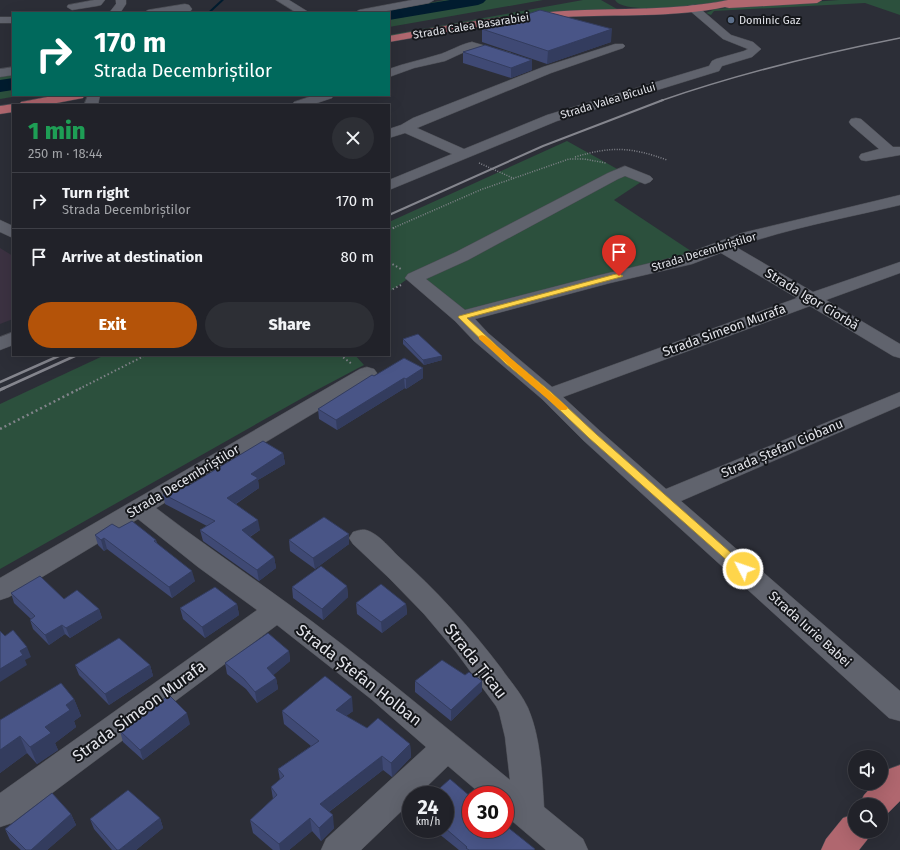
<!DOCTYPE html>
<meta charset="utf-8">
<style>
body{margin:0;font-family:"Fira Sans",sans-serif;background:#2d2f35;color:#f1f3f6;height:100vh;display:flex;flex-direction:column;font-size:15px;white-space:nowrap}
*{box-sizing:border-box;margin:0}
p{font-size:13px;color:#a2a4a8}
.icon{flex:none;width:22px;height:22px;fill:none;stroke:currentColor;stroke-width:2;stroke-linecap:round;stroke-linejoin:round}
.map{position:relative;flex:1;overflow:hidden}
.drawer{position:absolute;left:12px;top:104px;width:378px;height:252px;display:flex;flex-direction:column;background:#212229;border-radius:0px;box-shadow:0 4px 16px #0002,0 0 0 1px #3e3f46}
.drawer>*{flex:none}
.banner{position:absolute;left:12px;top:12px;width:378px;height:84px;border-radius:0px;box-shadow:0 4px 16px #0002,0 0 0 1px #3e3f46;background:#00695c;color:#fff;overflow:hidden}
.fabs{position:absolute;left:848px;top:750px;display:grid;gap:8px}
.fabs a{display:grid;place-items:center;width:40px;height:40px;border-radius:50%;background:#212229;box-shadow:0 4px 16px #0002,0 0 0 1px #3e3f46;font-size:20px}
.speed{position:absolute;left:402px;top:786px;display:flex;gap:8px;font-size:20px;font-weight:700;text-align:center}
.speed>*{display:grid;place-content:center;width:52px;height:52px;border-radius:50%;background:#212229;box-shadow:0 4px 16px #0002,0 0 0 1px #3e3f46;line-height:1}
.speed small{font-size:10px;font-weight:400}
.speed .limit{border:6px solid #d22;background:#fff;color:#111}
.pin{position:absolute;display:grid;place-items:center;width:34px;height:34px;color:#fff;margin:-41px -17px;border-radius:50% 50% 50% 0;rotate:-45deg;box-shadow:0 0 4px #0007}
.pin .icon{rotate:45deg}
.me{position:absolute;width:44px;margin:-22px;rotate:311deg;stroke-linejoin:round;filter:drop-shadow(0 0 3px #0008)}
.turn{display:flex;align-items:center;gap:14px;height:84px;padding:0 16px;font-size:18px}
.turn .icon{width:52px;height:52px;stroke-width:2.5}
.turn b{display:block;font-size:28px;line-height:34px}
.round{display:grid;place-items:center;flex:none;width:42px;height:42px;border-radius:21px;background:#2d2f35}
.headline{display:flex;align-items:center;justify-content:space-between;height:68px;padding:0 16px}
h1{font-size:24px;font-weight:800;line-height:30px;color:#1e9e55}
.action{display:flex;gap:8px;margin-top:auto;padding:8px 16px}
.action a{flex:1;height:46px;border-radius:24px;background:#b45309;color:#fff;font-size:16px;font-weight:800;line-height:46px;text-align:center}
.action a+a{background:#2d2f35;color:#f1f3f6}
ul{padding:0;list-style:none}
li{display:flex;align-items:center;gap:12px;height:56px;padding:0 16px;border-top:1px solid #3e3f46}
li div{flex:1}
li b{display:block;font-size:15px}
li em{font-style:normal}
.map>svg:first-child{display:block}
.commercial{fill:#3c3242}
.green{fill:#2c503d}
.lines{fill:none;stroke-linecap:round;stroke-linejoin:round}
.stream{fill:#011c2f;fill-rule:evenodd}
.river{fill:#011c2f;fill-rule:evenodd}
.minor-casing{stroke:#4a4c53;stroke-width:1}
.major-casing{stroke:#4a4c53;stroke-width:1}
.path-far2{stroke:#82848b;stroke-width:1.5;stroke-dasharray:1 1.5;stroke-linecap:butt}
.path-far1{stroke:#82848b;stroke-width:2;stroke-dasharray:1.5 2.5;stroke-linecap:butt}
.path{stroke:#82848b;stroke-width:2.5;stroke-dasharray:2 3;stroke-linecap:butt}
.minor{fill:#60636d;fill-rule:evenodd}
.major{fill:#b0676f;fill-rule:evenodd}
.rail-far3{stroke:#85868e;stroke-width:1.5}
.rail-far2{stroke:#85868e;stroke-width:2}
.rail-far1{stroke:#85868e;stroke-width:2.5}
.rail{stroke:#85868e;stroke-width:3}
.wall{fill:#3f4974}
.shaded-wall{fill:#333c5e}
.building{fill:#495587;stroke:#333c5e}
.route{fill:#ffd54a;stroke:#a68a30}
.slow{fill:#f59e0b}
.service-dot{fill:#5c6f8a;stroke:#15171b;stroke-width:1.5}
.labels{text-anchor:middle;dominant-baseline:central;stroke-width:4;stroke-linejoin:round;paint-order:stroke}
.far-poi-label{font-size:11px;fill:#e4e5eb;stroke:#15171b;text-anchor:start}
.far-street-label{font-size:11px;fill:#e4e5eb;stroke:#15171b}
.street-label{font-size:13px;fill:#e4e5eb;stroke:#15171b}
.near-street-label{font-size:16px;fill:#e4e5eb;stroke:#15171b}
</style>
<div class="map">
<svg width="900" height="850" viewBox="0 0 900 850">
<rect width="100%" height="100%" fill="#2c2e37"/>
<path class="commercial" d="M0 248 13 256V319L0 324Z"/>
<path class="green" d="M445 0H543L389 27V13H376Z
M583 0H601L617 9 389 37V35Z
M615 0H731C712 3 625 17 615 0Z
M839 0H900V15L865 3 714 11 711 15 706 13 715 9Z
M13 74V95H24L0 99V77Z
M567 141 619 170 406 280 389 292V222Z
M619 175 644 180 614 200 697 255 468 312 424 280Z
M105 355H355L364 365 313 392 0 569V404Z"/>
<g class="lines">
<path class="stream" d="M221 0H224L210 13H207Z"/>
<path class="river" d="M450 0H486L483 3 478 5 389 20V13H382L389 10Z
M13 78V90L0 92V80Z"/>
<defs>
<path id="minor" d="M94 0H105L101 5 97 6 72 10 67 7 68 5Z
M116 0H126V4L120 13H109L116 4Z
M276 0H289L310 13H297Z
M412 0H434L429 3 376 13H354L359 10Z
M185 4 189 5 192 9 189 13H177L178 11 143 13 148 10Z
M693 5 697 6 731 35 753 42 761 49 752 57 722 66 719 71 557 121 389 190V180L452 154 405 133 389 138V129L401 125 413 118 543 67 615 44H623L625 46 623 48 551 73 417 128 464 149 547 115 709 66 712 61 716 59 744 51 748 49 723 39 689 10 688 8 689 6Z
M0 17H13V23H0Z
M472 42 511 53 513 56 511 59 507 60 471 49 445 61 414 68 389 77V69C405 63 421 60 437 55 449 52 460 44 472 42Z
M13 67V75L0 77V69Z
M88 95H100L98 105H84Z
M315 95H333L332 98 311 105H292L294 102Z
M856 118 861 119 893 147H900V155L866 161 861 160 859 157 861 154 879 149 851 125 849 122 851 119Z
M625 166 650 176 653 179 650 182 645 184 625 176 618 179 468 260 426 279 465 310 600 275 680 256 742 233 900 195V205C846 218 789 228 736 247L813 292 900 262V273L826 300 900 344V358L893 356 810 306 563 397 600 431 666 489 900 392V406L681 501 900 691V721L889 718 584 441 542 399 474 341 455 321 405 278 408 274 456 252 608 173ZM721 253 797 298 552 387 488 333 475 319 610 283 692 264Z
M0 220 13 226V238L0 232Z
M13 332V345L0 350V337Z
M367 367 374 369 377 373 374 377 156 508C199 541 243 571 287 603 364 659 437 720 510 780L505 737 499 712 496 706 456 652 424 614 389 578 353 544 349 538 353 532C359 530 364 528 371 532 381 537 390 548 398 556 436 590 470 627 501 668 510 681 521 693 528 708 541 738 542 775 544 807L583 839 588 850H546L505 815V795H482L448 766 418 795H411V802L361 850H321L326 839 426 747 371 699 277 625 12 823 0 827V793L257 610 198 567 138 519 9 597 0 600V578L360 369Z"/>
<path id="major" d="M728 0H822L817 3 729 8 725 7C672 18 617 14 564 17 505 21 447 32 389 42V36C447 25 505 15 564 11 619 8 674 11 728 0Z
M58 95H84L83 98 46 105H19L21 102Z
M13 104 17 105H13V112L0 114V106Z
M900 765V801L886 815 881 817V805H859L864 795 875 783H881V777L889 769Z
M855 814V831H871L867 840 859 850H821L826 839 843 818Z"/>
</defs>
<use href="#minor" class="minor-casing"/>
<use href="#major" class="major-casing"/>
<path class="path-far2" d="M575 157C612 146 631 147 667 160
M479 163 515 179
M393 228 480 190 569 159H584L606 163"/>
<path class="path-far1" d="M389 230 396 227
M389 262 401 269
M389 291 401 285
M340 355 352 364
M79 389 146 355"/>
<path class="path" d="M0 429 81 388"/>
<use href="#minor" class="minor"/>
<use href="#major" class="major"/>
<path class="rail-far3" d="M660 101C738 74 819 54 900 38"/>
<path class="rail-far2" d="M389 215 543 146 663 100"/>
<path class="rail-far1" d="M0 382 61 355
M2 389 77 355"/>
<path class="rail" d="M0 390 4 388"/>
</g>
<path class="wall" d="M482 29 611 42 547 64 482 42Z
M463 52 532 70 511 78 463 63Z
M403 339 442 356V360L424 365 403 344Z
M423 368V378L406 389 405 388 337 430 319 419 318 409 374 376Z
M283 453 285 464 258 480 259 488 236 504 260 530 250 537 274 557 276 568 259 581 203 541 200 530 207 526 165 504 163 494 188 486Z
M119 528 156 540 157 543 195 581 172 598 107 549 104 551 98 545 95 535Z
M289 540 349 544 315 569 290 551Z
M347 586 348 597 323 620 293 598 292 587Z
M11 593 99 609 102 618 70 638 65 634 49 645 33 629 30 620 31 619 14 603Z
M356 603 406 604 407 614 382 633 357 614Z
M237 604 239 615 205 638 183 619 180 608Z
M289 651 290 661 273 675 276 678 278 689 257 703 246 689 227 674 225 663Z
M75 665H150L153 676 109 705 79 675Z
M415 681 482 691 451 721 415 692Z
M74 699 81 716 74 721 76 727 55 743 58 750 37 764 27 753 0 773V720Z
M282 711H353L346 716 367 728 410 744 411 757 392 777 383 770 329 812 334 828 321 841 312 831 289 850H273L253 833 250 820 273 799 271 787 280 780 278 769 311 746 284 724Z
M190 724 143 760 123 742 120 731Z
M445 795 535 850H459L433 829H445Z
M71 814 76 825 47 850H21L10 840 5 829Z
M160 818 163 828 136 850H112L94 829 90 819Z"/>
<path class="shaded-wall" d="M612 29 611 42 547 64 548 51Z
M532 60V70L511 78V68Z
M442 356V360L424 365 423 360Z
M423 368V378L406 389V379Z
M404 378 405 388 337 430 336 420Z
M283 453 285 464 258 480 259 488 229 508 227 498 251 474Z
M258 520 260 530 244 540 242 530Z
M349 534V544L315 569 313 558Z
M104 538 107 549 104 551 101 540Z
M274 557 276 568 259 581 257 570Z
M192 571 195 581 172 598 169 587Z
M347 586 348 597 323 620 322 609Z
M237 604 239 615 205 638 202 627Z
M406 604 407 614 382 633 381 622Z
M99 609 102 618 70 638 66 628Z
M62 625 65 634 49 645 45 635Z
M27 647 31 657 25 660 27 665 0 682V669L20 651Z
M289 651 290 661 269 679 267 668Z
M150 665 153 676 109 705 105 694Z
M276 678 278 689 257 703 255 692Z
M482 681V691L451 721V710Z
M352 697 353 711 337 723 336 710Z
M74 699 81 716 74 721 76 727 55 743 58 750 37 764 30 747 45 727 66 705Z
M187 713 190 724 143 760 140 750Z
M20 736 27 753 0 773V750Z
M410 744 411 757 392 777 391 763Z
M382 756 383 770 322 817 320 804Z
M71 814 76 825 47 850H31Z
M333 815 334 828 321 841 319 828Z
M160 818 163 828 136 850H119Z
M310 818 312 831 289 850H280L279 844Z"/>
<path class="building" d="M540 10 612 29 548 51 482 29Z
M485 45 532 60 511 68 463 52Z
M418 334 442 356 423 360 403 339Z
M404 358 423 368 406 379 404 378 336 420 318 409 372 375 374 376Z
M263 441 283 453 251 474 258 478 227 498 258 520 242 530 274 557 257 570 200 530 215 521 163 494 182 482 188 486Z
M324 517 349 534 313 558 289 540Z
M132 521 156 540 154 541 192 571 169 587 104 538 101 540 95 535 112 524 119 528Z
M321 566 347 586 322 609 292 587Z
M40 576 64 599 77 590 99 609 66 628 62 625 45 635 30 620 35 616 11 593Z
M381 584 406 604 381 622 356 603Z
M215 587 237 604 202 627 180 608Z
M13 630 27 647 20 651 23 655 0 669V631L5 636Z
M268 633 289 651 267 668 276 678 255 692 244 679 225 663Z
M119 638 150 665 105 694 75 665Z
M442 660 465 675 469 672 482 681 451 710 415 681Z
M325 676 352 697 336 710 367 728 378 718 410 744 391 763 382 756 320 804 333 815 319 828 310 818 279 844 250 820 277 795 271 787 284 776 278 769 319 741 282 711Z
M61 683 74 699 66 705 70 710 45 727 51 733 30 747 20 736 0 750V720Z
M169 695 187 713 140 750 120 731Z
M450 779 471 797V829H505V825L535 849 534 850H469L466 848 467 847 445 828V795H432Z
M128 790 160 818 119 850H117L90 819Z
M52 793 71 814 31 850H26L5 829Z"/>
<path class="route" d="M616 274H619L623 276 621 277 467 318 511 359 552 393 596 434 747 567 749 569 747 572H740L589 438 546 397 505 363 458 317 459 316Z"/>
<path class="slow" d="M482 335 485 336 566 406 568 408 566 410H560L479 339V336Z"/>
<circle class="service-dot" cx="731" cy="20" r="4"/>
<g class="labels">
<g class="far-poi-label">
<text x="739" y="20">Dominic Gaz</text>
</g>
<g class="far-street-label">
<text transform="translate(471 26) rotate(-9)">Strada Calea Basarabiei</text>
<text transform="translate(608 101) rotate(-17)">Strada Valea Bîcului</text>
<text transform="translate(704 252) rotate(-17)">Strada Decembriștilor</text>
</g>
<g class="street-label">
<text transform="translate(812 299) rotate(31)">Strada Igor Ciorbă</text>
<text transform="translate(724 330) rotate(-20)">Strada Simeon Murafa</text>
<text transform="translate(782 448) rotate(-23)">Strada Ștefan Ciobanu</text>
<text transform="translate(183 481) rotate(-31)">Strada Decembriștilor</text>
<text transform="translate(810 629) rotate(42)">Strada Iurie Babei</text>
</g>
<g class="near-street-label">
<text transform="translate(476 661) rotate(52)">Strada Țicau</text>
<text transform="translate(359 675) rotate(38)">Strada Ștefan Holban</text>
<text transform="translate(139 711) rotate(-36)">Strada Simeon Murafa</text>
</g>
</g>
</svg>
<div class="fabs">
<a><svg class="icon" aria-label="sound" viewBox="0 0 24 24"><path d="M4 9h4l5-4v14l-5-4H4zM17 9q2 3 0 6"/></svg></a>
<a><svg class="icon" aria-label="search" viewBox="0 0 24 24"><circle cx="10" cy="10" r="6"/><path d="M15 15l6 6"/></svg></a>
</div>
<div class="speed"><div>24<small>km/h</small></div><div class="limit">30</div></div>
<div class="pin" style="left:619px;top:276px;background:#d93025"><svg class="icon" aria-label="arrive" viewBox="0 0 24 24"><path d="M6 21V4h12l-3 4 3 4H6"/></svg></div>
<svg class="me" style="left:743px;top:569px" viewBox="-20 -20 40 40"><circle r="17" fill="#ffd54a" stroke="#fff" stroke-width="3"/><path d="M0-11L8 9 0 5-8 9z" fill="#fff"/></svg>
<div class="banner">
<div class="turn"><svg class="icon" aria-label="right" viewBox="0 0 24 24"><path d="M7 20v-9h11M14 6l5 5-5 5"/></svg><div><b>170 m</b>Strada Decembriștilor</div></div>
</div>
<section class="drawer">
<div class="headline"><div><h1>1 min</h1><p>250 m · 18:44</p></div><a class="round"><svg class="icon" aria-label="close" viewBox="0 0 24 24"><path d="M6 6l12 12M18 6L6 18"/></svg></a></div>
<ul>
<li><svg class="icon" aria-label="right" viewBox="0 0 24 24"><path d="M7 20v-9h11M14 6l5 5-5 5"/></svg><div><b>Turn right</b><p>Strada Decembriștilor</p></div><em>170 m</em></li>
<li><svg class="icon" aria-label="arrive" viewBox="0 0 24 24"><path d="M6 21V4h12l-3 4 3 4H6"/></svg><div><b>Arrive at destination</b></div><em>80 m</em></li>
</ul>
<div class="action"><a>Exit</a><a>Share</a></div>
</section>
</div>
